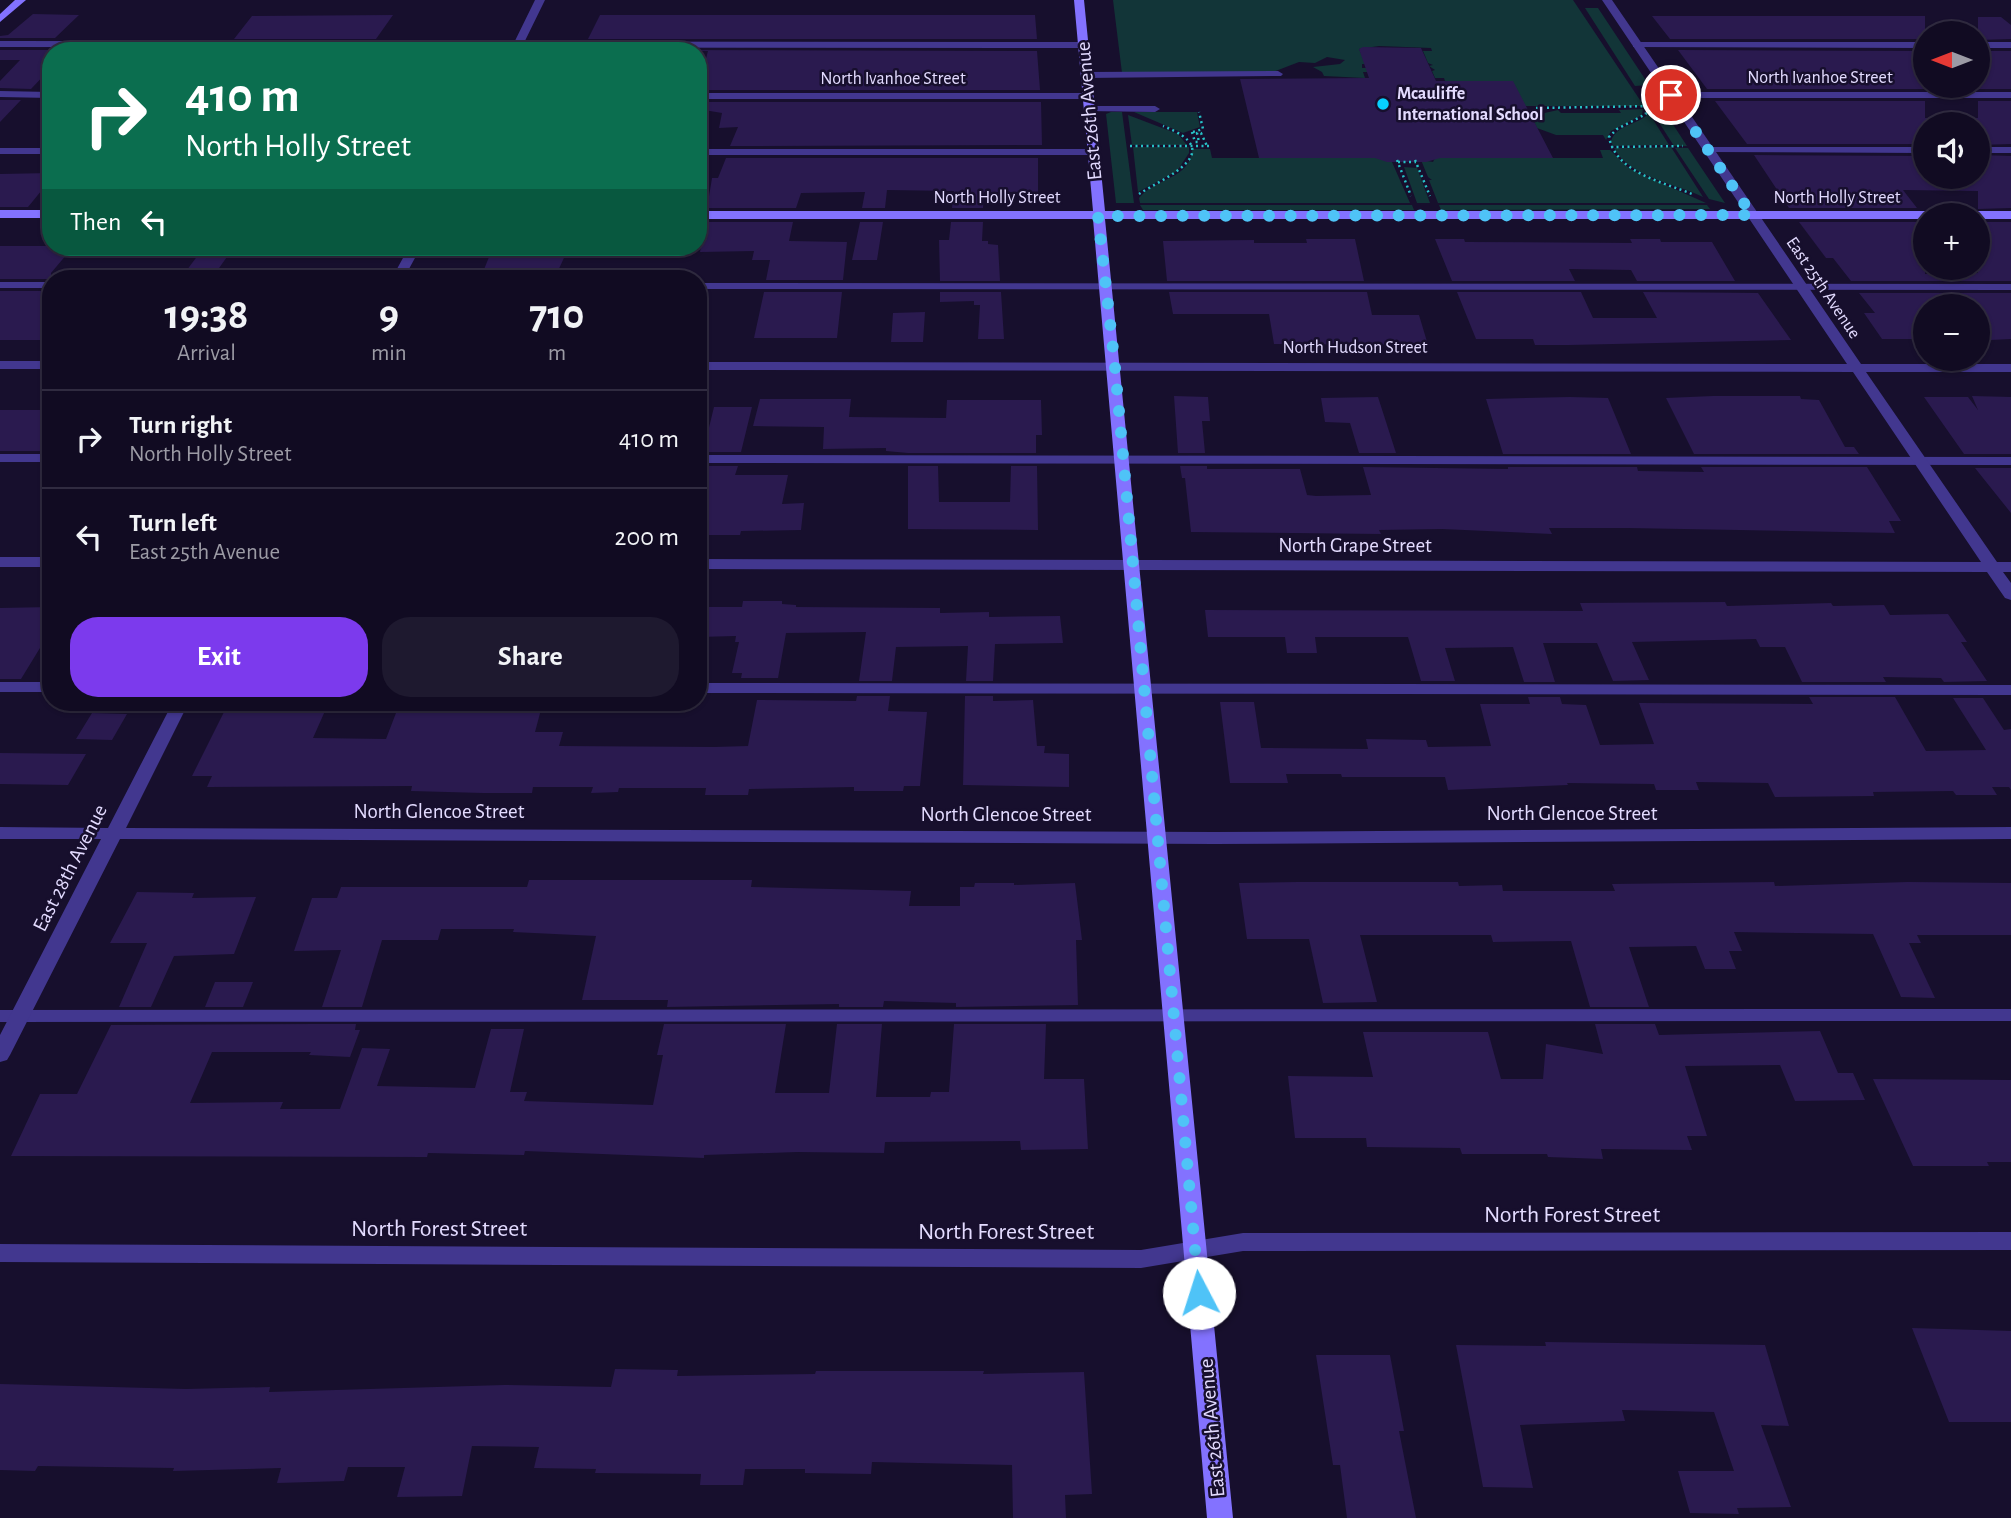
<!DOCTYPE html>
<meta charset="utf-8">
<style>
body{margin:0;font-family:"Alegreya Sans",sans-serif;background:#1e192f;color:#f1f3f6;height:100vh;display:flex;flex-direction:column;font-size:26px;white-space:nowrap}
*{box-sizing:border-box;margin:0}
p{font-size:23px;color:#9c9ba5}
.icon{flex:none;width:38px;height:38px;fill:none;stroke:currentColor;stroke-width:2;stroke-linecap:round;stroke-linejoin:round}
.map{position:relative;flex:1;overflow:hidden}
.details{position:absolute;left:42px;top:270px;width:665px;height:441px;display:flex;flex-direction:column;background:#110b22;border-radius:28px;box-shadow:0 2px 5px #0004,0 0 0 2px #302b40}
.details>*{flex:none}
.guide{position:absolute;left:42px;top:42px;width:665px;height:214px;border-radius:28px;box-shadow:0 2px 5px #0004,0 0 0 2px #302b40;background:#0b6e4f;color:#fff;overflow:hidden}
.needle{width:46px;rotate:270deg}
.buttons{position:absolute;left:1913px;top:21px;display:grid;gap:14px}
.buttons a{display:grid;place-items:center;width:77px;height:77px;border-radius:50%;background:#110b22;box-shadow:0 2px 5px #0004,0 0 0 2px #302b40;font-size:35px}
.pin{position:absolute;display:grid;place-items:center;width:60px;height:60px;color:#fff;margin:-30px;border:4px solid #fff;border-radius:50%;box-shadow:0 2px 7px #0007}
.me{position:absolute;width:77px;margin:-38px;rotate:355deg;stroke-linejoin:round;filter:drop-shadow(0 0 5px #0008)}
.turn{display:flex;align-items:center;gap:24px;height:147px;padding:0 28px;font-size:32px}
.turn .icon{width:91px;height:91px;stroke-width:2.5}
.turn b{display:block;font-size:49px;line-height:60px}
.then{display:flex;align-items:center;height:66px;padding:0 28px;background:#0003;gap:14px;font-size:26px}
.eta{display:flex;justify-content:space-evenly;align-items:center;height:119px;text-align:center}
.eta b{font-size:42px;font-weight:700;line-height:49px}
.button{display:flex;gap:14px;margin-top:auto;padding:14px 28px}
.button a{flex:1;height:80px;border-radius:28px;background:#7c3aed;color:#fff;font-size:28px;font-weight:700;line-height:80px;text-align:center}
.button a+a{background:#1e192f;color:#f1f3f6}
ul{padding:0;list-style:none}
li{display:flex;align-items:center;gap:21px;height:98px;padding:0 28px;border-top:2px solid #302b40}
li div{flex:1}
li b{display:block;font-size:26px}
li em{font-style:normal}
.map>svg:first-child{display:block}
.green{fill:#123538}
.building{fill:#2a1a4f}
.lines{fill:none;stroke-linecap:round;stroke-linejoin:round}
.path{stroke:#27c2c7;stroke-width:2.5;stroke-dasharray:2 3.5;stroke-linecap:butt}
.lane{fill:#42378f;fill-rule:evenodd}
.street{fill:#42378f;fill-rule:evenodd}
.secondary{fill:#8372ff;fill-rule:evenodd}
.route{stroke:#4fc3f7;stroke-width:12;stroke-dasharray:0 21.6}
.poi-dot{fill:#07d0ff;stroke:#170f2d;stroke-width:2.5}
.labels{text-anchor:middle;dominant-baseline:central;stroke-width:5;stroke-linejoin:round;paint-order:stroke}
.far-street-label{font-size:18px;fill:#e3dbff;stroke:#170f2d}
.far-poi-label{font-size:18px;font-weight:bold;fill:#e3dbff;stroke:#170f2d;text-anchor:start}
.street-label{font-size:21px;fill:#e3dbff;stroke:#170f2d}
.near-street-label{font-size:24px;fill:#e3dbff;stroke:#170f2d}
</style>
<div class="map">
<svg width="2011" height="1518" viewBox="0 0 2011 1518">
<rect width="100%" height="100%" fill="#170f2d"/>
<path class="green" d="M1113 0H1573L1644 106H1526L1445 81 1444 78H1435L1432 71 1435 70 1429 66 1433 65 1428 63 1423 51H1432L1431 48 1379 46 1359 49 1366 64H1362V68H1367L1369 72H1363L1365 78 1324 76 1322 72 1313 67 1340 64 1345 60 1327 57 1315 63 1299 62 1273 72 1122 73Z
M1585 8H1598L1649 85 1635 86Z
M1654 107 1663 109 1687 146H1674L1651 110Z
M1643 109 1642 115 1611 131 1606 140 1603 135H1556L1537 128 1531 116 1558 110 1561 113H1621L1619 110Z
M1111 112H1122L1134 203H1116L1106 114Z
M1134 112H1197L1200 127 1183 133Z
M1649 113 1669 145 1613 146 1611 141C1617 124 1637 126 1649 113Z
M1128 115 1178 134 1187 145H1132Z
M1133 147H1189V153L1177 171 1138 192Z
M1671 147 1703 197C1675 183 1630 178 1614 148Z
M1675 148H1688L1725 203 1709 199Z
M1192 149H1210L1212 158H1380L1392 162 1410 203H1140L1139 198C1155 178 1191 179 1192 149Z
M1600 150H1610L1630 169 1706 203H1438L1429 180H1432L1428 177 1421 160 1433 162 1435 158H1603Z
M1404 167 1417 168 1430 203H1417Z
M1140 205H1412L1414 210H1143Z
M1439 205H1707L1710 209 1441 210Z"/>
<path class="building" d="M33 14 79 15 55 38H0V36L8 35Z
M393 15 376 39H234L252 16Z
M600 15H1035L1037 39H588Z
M1652 16H1925V39H1670Z
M1978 17H2001L2011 25V39L1978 40Z
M1363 47 1421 48 1436 81H1513L1553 158H1440L1426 162H1387L1375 158H1259L1240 79 1369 78 1359 49Z
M0 50H51V68L31 89 0 88V81L20 60H0Z
M642 50 1037 51 1040 90H698L708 51Z
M1678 50 1925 51V89H1707Z
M1978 51H2011V89H1978Z
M0 100H21L0 122Z
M1715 101H1925V118H1978V101H2011V144L1978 145V124H1925V144H1747Z
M698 102H1041L1042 145 730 146 738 127 719 128 722 113 698 109Z
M1754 155 1925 156V177H1978V155L2011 156V208L1978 209V191L1903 190 1917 208H1789Z
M726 158H1038V192H984L983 208H952L954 191 887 190 885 208H862L865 192 801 193 796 208H707L712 178H718Z
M51 173V179L28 207H0V174Z
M705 222H793L789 241 847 242 843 280H766L770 260H752L754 251 700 252Z
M860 222H883L877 260H852Z
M951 222H983L982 241H988V244L998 245 1000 281H940L939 240H949Z
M1978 222H2011V281H1851L1833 258H1826L1799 222H1925V274L1978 273Z
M1306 239H1355L1364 281H1167L1163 241 1254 240V243H1307Z
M1435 239H1464L1465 242 1632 243 1630 239H1660L1661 242H1712L1735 281H1637L1631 270 1569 269 1575 281H1452Z
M0 246H51L73 247 51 273V279H0Z
M204 247H234L212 278H181Z
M493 247H569L557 273 483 272Z
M0 291H51V340H0Z
M764 292H842L837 338H754Z
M940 292H1001L1004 339H978L980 305H974V301L940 302Z
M1169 292H1367L1372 315H1419L1428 345 1274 344 1269 314H1173Z
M1457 292H1581L1593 318H1657L1643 292 1758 293 1791 340 1569 345H1535L1533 339H1476Z
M1859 293H2011V339L1990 340 1984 333H1978V306H1925V333H1920L1925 339H1882L1864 313H1875Z
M925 312 923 342H891L893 313Z
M1174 396 1208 397 1210 421H1202L1205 453H1178Z
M1713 396H1800L1801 399 1819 400 1845 447H1854L1859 454H1694L1666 398Z
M1972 396 2011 397V454H1964L1924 397H1968L1978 410Z
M1378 397 1396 453H1359L1350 423 1325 422 1321 398Z
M1570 397 1608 398 1631 454H1503L1486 399Z
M760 399H851L849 417 946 418 947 400H1041L1042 435H1036V453H908L886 451V448L823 449 824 427 753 426Z
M714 407H752L741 452H703Z
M0 410H51V451H0Z
M699 466H738L735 475H788L782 504 804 503 801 530 741 531 740 535H698Z
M908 466H938L939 502H1010L1011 466H1037L1038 530 908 529Z
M1180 466H1207V469H1300L1307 495 1316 496 1371 495 1363 467 1508 469V467H1637L1638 471 1704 472 1701 467H1867L1901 521H1889L1895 533 1628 528H1549L1552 534 1442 529 1379 530 1381 534 1191 532 1185 478H1182Z
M1975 468H2011V513Z
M743 601H782V604L796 605V607L940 608V613L989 612V617L1060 616 1063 643 995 644 993 681H966L968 646 896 647 892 681H859L866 632 786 633 778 678H741L742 673H732L739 642H735L736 636 698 637V607H742Z
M1725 602 1727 606 1831 603 1833 606 1884 605 1890 615 1948 614 1967 642H1961L1987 681 1944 682 1941 678 1883 677 1886 682H1802L1785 647H1760L1756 639 1632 642 1649 680 1613 681 1597 643H1543L1555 682H1524L1513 647 1445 648 1455 681H1421L1408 637H1315L1317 653H1287L1285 637H1208L1205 610 1583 611 1580 603Z
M51 607V630L21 679H0V608Z
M857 696H890L888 711 927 712 920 786H904L903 791H854V787L749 789 748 795H705L706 788H619L618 792 591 793 593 787H533L532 793H483L411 791 412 786 207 787 212 776H192L228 704 329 702 313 738 386 739 396 713H432L436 702H543L535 732H563L559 746 714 747 748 746 757 700 856 701Z
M965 696H993V701L1033 700 1037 746H1045L1044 753 1069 754V787L963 785Z
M1528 697H1560L1562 704 1586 705 1600 745 1654 744 1639 703 1813 704 1809 697H1895L1926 751 1986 750 1953 698H1983L2004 730 2011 729V790L2009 787H1992L1997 795H1956L1953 791 1873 792 1874 796 1775 797 1768 783 1696 782 1699 790H1656L1654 784 1567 783 1568 785 1448 790 1445 777H1342L1341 774H1286L1288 783H1230L1220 702H1254L1261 748 1368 749 1366 739 1426 740 1428 747 1491 746 1480 704H1530Z
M92 713 127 714 112 740 76 739Z
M0 753 86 754 68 785 0 784Z
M529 880H752L751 887 911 891 909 906H960V887H974L975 883H1014V885L1075 883 1082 940H1076L1078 1005 956 1007V1003L884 1001 883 1007H839V1004L667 1007 668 1000H582L596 936 513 932 514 929H441L438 940H382L362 1007H322L341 950 294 951 312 898H337L341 887H527Z
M1298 882H1458L1459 886 1502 885 1503 891H1615L1612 884 1774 882 1775 886 1908 882 2011 883V935H1917L1921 943H1909L1935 998 1901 997 1873 934 1734 932 1742 951H1729L1736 969H1705L1696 946 1629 947 1649 1007H1590L1571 941 1493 942 1491 935H1360L1377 1002 1323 1003 1309 939H1247L1239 883Z
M137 892 194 893 192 898 256 897 234 954 174 956 151 1007H119L147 943H110Z
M215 982H253L243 1007H205Z
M317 1024H356L355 1030H360L350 1057 309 1055 311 1052H212L190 1103 283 1102 280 1109H340L362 1048 390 1049 377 1086 475 1088 491 1029H524L510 1092H527L524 1101 653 1105 663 1055H657L664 1024H786L775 1093H829L837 1024H882L876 1097H930L931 1092H949L954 1024H1046L1044 1079H1084L1088 1149 1021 1150 1020 1141 885 1142 884 1153 797 1152 704 1155V1158L525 1151 524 1155 428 1153 427 1157 11 1156 40 1094H77L111 1025Z
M1595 1024H1655L1659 1035 1820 1031 1838 1073H1853L1865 1100 1795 1101 1780 1065 1685 1066 1707 1136H1687L1692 1150 1601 1149 1603 1159 1548 1157 1547 1154H1462L1460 1148 1367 1147 1366 1138H1295L1288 1076 1373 1077 1363 1032H1488L1501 1079H1543L1546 1044 1603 1054Z
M1873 1079 2011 1080V1162H1987L1989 1166H1913Z
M1912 1328 2011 1331V1422H1949Z
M1545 1342 1765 1345 1789 1426 1761 1425 1791 1507 1737 1508 1739 1514 1690 1513 1678 1471H1734L1714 1412 1622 1410 1625 1421 1520 1425 1533 1488 1483 1487 1456 1345 1546 1346Z
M1316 1355H1390L1404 1431H1399L1416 1518H1347L1340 1465H1333Z
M615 1369 678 1370 677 1376 815 1374 816 1371H984L983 1374 1084 1372 1092 1494 1065 1495 1066 1518H1013L1012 1465 872 1462 871 1474 805 1473V1469H745L743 1485H700L701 1474 595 1473 596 1469 534 1468 539 1447 472 1446 462 1496 397 1497 405 1467H348L344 1481 277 1483 281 1468 173 1471 174 1468 38 1466 35 1471 0 1470V1384L186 1389 270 1387 269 1392 504 1385 611 1387Z"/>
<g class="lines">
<path class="path" d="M1645 107 1646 114 1617 129 1609 137C1616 173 1663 182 1692 194
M1536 108 1655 106
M1192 132 1195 142H1199L1197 133H1201L1207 146
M1193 132 1203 129 1199 112
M1130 146H1209
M1611 147 1683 146
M1397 160 1411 196
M1415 160 1430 196
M1398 162H1416
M1139 194C1165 177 1230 152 1163 126"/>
<path class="lane" d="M0 41 1083 42 1087 45 1083 48 0 47Z
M1636 42H1925V48L1633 47V43Z
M1978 42H2011V48H1978Z
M1278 71 1283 74 1281 76 1086 78 1081 75 1086 72Z
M1089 106H1155L1160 109 1155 112 1086 111 1084 109Z
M1708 147H1925V153L1704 152V148Z
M1978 147H2011V153H1978Z
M0 148H51V154H0Z
M698 149H1092L1097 152 1092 155H698Z
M0 282H51V288H0Z
M698 283 2011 284V290L698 289Z
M0 454H51V462H0Z
M698 455 2011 457V465L698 463Z
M0 682H51V692H0Z
M698 683 2011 685V695L698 693Z
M2011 1009V1021L0 1022V1010Z"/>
<path class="street" d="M535 0H545L520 51H510Z
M1602 0H1612L1675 92H2011V98H1679L1861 364H2011V372H1866L1997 562H2011V572H2003L2011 583V600L2005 598 1987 572 698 569V559L1981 562 1853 372 698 370V362L1847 364Z
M0 91 51 92V98L0 97Z
M698 93H1088L1093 96 1088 99H698Z
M409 247H421L404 278H392Z
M0 361H51V369H0Z
M0 557H51V567H0Z
M173 702H189L126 828 1214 832 2011 827V839L1214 844 120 839 10 1055 7 1060 0 1062V1035L101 839H0V827L108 828Z
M2011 1232V1250L1243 1251 1141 1268 0 1262V1244L1141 1250 1243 1233Z"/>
<path class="secondary" d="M15 0H26L0 22V14Z
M1074 0H1084L1105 211H1925L1931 215H1925V219H1105L1233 1518H1207L1093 219H698V211H1093Z
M0 210H51V218H0Z
M2011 211V219H1978V215H1972L1978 211Z"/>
</g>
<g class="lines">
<path class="route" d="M1199 1293 1115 367 1098 216 1752 215 1671 95"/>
</g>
<circle class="poi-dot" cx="1383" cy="104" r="7"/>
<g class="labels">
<g class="far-street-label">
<text x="1820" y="78">North Ivanhoe Street</text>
<text x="893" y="79">North Ivanhoe Street</text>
<text x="997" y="198">North Holly Street</text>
<text x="1837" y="198">North Holly Street</text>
<text transform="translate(1823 288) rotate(56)">East 25th Avenue</text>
<text x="1355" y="348">North Hudson Street</text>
</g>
<g class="far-poi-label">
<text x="1397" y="94">Mcauliffe<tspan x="1397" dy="21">International School</tspan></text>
</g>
<g class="street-label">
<text transform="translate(1089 111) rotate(-95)">East 26th Avenue</text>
<text x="1355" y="545">North Grape Street</text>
<text x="439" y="811">North Glencoe Street</text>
<text x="1572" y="813">North Glencoe Street</text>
<text x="1006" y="814">North Glencoe Street</text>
<text transform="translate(70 868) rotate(-63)">East 28th Avenue</text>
<text transform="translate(1212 1428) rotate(-95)">East 26th Avenue</text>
</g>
<g class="near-street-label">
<text x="1572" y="1215">North Forest Street</text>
<text x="439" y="1229">North Forest Street</text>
<text x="1006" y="1232">North Forest Street</text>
</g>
</g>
</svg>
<div class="buttons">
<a><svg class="needle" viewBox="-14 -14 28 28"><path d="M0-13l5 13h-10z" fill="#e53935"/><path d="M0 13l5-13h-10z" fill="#9c9ba5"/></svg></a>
<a><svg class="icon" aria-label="sound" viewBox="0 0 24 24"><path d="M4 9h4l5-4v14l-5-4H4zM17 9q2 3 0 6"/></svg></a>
<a>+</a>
<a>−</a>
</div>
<div class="pin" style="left:1671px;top:95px;background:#d93025"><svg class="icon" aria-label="arrive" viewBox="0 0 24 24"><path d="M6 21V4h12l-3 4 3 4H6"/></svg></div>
<svg class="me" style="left:1199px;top:1293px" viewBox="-20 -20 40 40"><circle r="19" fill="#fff"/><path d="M0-13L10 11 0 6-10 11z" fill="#4fc3f7"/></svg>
<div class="guide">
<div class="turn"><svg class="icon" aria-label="right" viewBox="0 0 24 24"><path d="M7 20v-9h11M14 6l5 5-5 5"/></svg><div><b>410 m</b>North Holly Street</div></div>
<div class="then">Then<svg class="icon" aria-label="left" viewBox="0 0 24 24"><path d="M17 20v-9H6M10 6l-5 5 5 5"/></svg></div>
</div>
<section class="details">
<div class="eta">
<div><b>19:38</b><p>Arrival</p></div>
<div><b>9</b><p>min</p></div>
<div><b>710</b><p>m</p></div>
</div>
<ul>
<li><svg class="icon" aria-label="right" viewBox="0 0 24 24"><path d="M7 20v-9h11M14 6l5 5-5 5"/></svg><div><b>Turn right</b><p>North Holly Street</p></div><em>410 m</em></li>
<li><svg class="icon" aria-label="left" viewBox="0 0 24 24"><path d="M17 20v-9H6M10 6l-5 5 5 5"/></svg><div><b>Turn left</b><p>East 25th Avenue</p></div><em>200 m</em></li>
</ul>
<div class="button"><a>Exit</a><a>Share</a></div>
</section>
</div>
